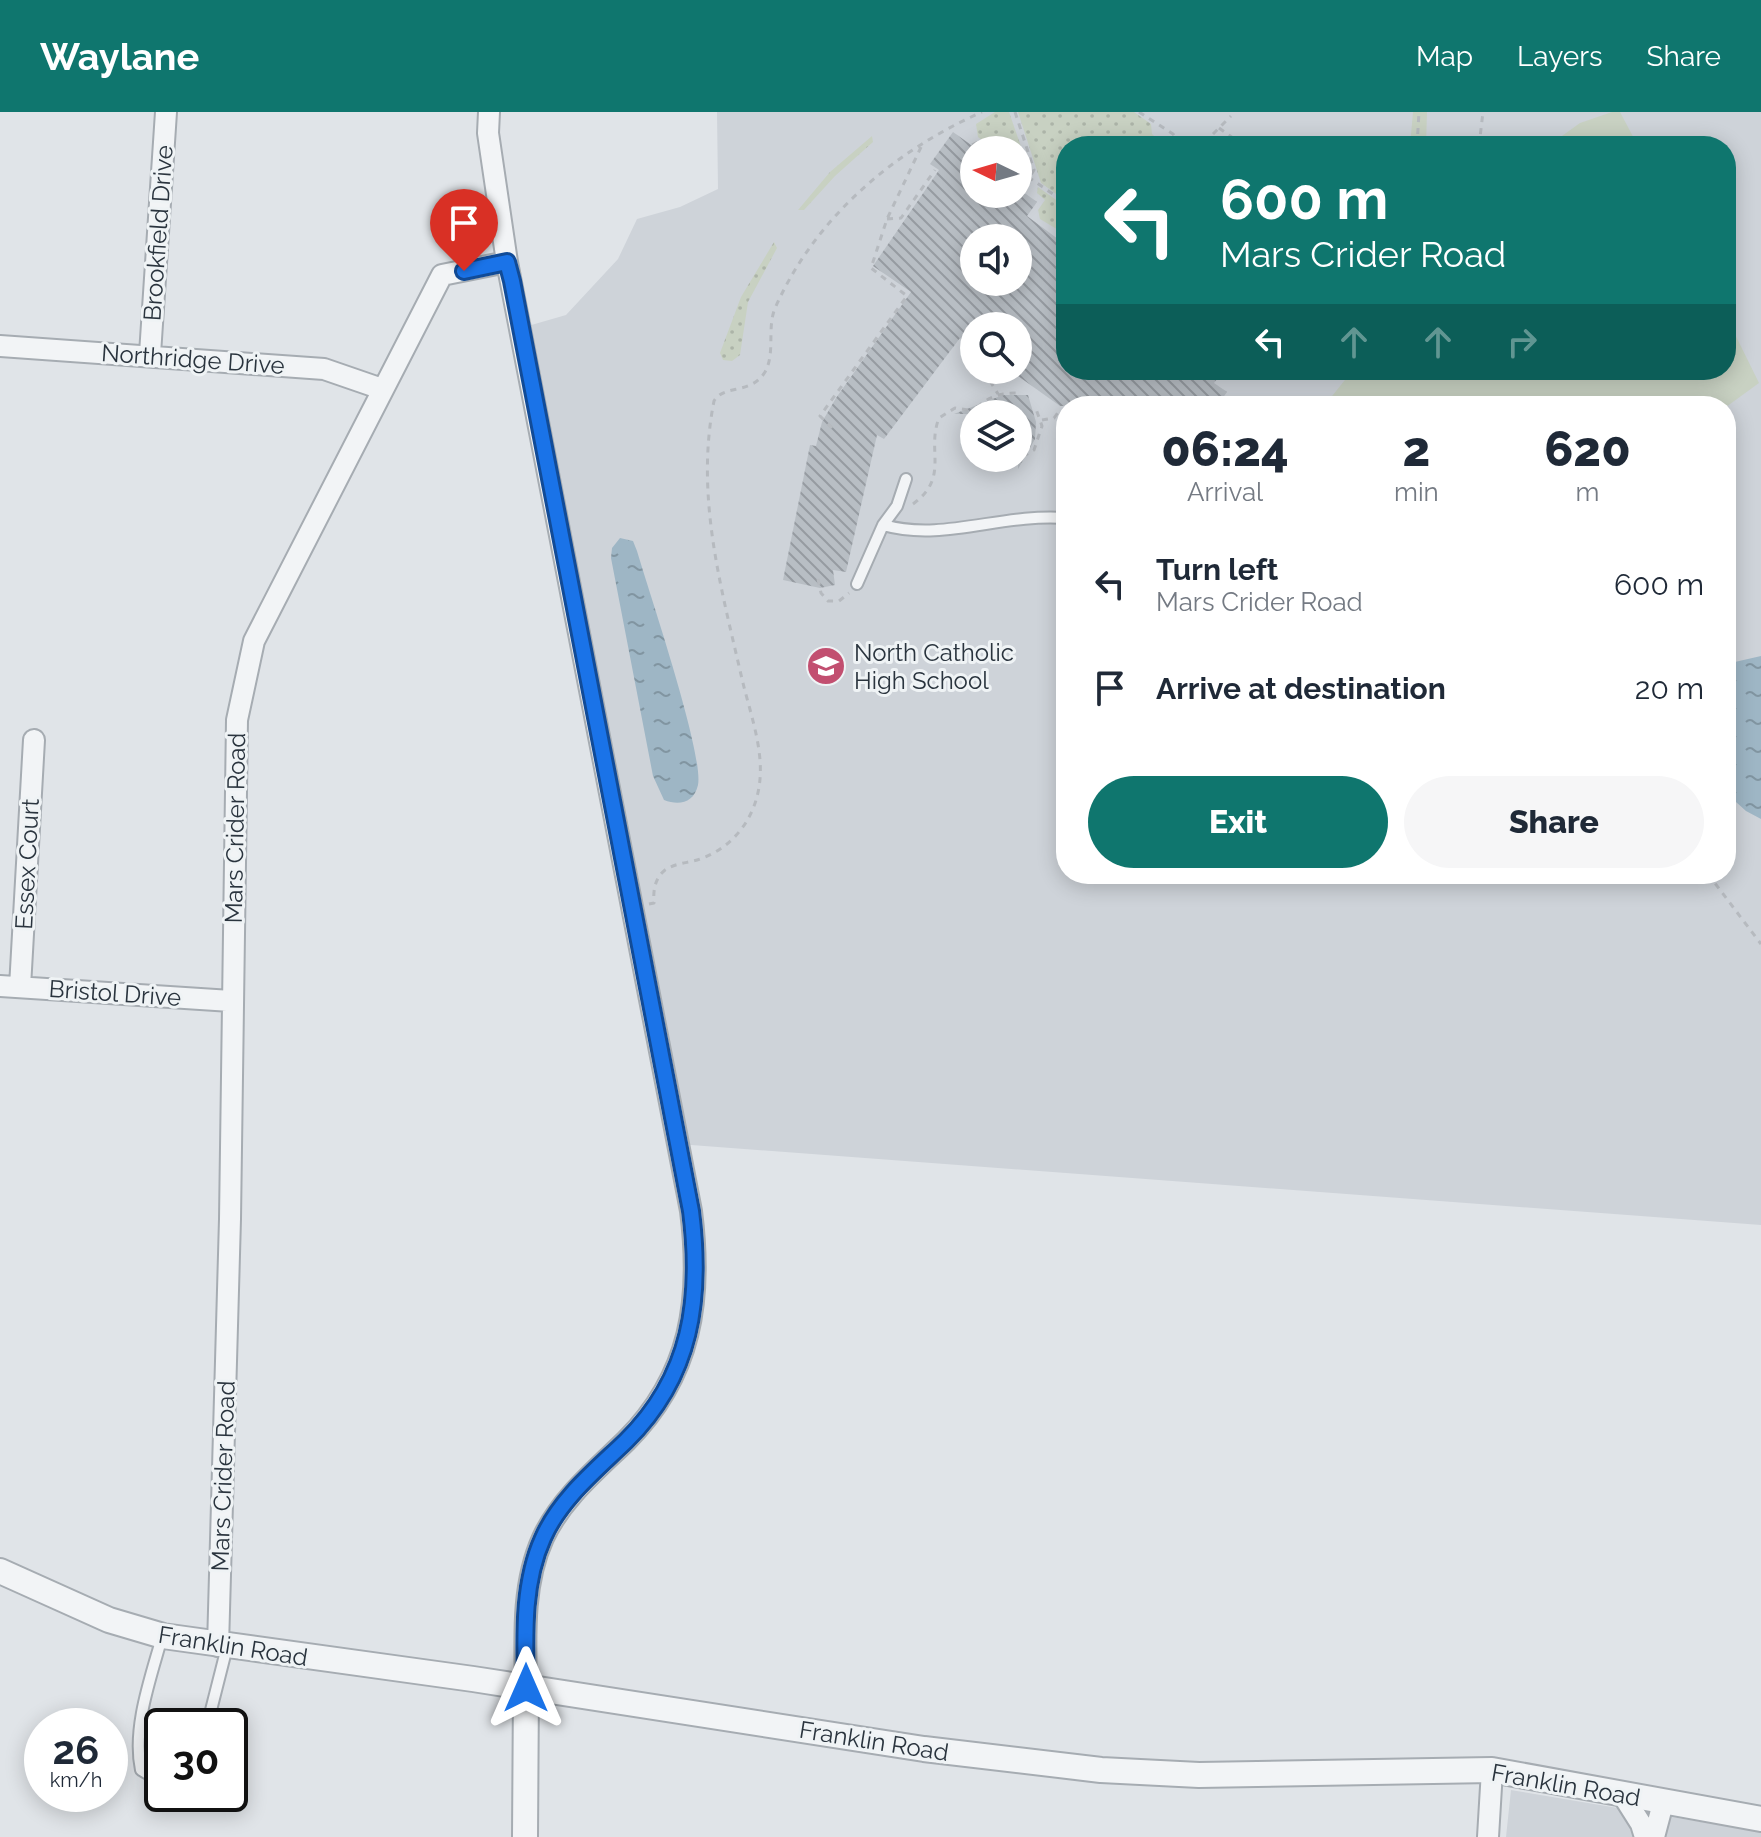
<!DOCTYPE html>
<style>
body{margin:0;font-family:Raleway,sans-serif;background:#f6f6f7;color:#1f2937;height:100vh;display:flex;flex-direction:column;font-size:30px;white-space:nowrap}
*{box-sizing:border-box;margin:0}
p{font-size:26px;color:#747a83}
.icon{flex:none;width:44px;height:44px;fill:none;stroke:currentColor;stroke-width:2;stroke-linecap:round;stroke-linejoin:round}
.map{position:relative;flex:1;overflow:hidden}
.side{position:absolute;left:1056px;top:284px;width:680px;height:488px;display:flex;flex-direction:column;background:#fff;border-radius:32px;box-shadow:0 4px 20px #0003}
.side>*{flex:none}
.top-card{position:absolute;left:1056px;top:24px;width:680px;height:244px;border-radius:32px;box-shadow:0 4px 20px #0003;background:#0f766e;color:#fff;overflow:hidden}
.needle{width:52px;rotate:275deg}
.buttons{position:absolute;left:960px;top:24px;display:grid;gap:16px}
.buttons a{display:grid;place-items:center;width:72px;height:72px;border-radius:50%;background:#fff;box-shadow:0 4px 20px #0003;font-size:40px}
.speed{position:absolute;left:24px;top:1596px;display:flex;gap:16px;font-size:40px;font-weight:700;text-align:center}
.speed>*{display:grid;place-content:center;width:104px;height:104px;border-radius:50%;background:#fff;box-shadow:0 4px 20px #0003;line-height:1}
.speed small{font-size:20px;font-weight:400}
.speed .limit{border:4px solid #111;border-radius:12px;background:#fff;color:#111}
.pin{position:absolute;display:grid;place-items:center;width:68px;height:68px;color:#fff;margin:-82px -34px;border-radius:50% 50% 50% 0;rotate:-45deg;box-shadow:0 0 8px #0007}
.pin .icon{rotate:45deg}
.me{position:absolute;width:88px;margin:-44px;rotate:0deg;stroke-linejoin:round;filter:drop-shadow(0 0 6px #0008)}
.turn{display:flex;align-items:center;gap:28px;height:168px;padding:0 32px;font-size:36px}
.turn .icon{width:104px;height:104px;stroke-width:2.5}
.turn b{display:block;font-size:56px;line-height:68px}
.lanes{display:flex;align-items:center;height:76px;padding:0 32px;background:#0003;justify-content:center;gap:40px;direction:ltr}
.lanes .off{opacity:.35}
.eta{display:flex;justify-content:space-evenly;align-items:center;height:136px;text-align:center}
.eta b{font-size:48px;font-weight:800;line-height:56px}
.cta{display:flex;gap:16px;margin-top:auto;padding:16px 32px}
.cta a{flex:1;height:92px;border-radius:48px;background:#0f766e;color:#fff;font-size:32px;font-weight:800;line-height:92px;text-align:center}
.cta a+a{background:#f6f6f7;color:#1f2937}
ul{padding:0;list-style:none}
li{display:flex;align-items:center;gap:24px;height:104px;padding:0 32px}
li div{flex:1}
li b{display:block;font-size:30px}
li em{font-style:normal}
header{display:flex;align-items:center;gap:48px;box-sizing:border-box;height:112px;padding:0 40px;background:#0f766e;color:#fff}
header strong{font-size:38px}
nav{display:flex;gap:44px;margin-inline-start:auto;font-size:28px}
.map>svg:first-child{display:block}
.built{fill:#ced3d9;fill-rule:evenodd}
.grass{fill:url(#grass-dots)}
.green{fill:#c8d1c2}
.water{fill:url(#water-ripples)}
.building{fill:url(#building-back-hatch);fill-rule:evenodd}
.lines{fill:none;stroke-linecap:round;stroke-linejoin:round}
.service-casing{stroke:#a6acb2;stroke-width:14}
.minor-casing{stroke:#a6acb2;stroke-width:24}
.tertiary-casing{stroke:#a6acb2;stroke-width:28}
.path{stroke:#b6babf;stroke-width:3;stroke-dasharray:6 6;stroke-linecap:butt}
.service{stroke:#f2f4f6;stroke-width:10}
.minor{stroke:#f2f4f6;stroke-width:20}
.tertiary{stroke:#f2f4f6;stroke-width:24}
.route-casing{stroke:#114b97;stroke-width:20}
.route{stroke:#1a73e8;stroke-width:14}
.labels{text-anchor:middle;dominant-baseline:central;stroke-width:6;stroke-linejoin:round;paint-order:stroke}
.street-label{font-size:24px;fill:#2a343e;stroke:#eff3f5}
.poi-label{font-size:24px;fill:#2a343e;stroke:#eff3f5;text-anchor:start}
</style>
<header>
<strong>Waylane</strong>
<nav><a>Map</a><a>Layers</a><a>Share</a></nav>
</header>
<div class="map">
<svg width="1761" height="1725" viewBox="0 0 1761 1725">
<defs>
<pattern id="grass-dots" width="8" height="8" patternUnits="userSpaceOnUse" patternTransform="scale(2)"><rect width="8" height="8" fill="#c8d1c2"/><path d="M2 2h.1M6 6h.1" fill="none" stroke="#acb4a8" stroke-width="1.8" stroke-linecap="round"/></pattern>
<pattern id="water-ripples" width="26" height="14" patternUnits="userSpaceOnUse" patternTransform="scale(2)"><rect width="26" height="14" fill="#9eb6c5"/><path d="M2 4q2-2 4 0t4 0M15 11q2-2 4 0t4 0" fill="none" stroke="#8195a1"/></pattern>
<pattern id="building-back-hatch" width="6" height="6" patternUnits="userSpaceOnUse" patternTransform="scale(2)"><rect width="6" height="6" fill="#b8bec4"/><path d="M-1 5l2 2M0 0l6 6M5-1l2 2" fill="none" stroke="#969ba1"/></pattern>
</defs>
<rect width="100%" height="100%" fill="#e0e4e8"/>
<path class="built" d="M717 0H1761V1113L678 1032 521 216 566 203 618 147 637 107 680 95 718 77ZM1066 34H1726V258H1066ZM974 38H1018V82H974ZM974 126H1018V170H974ZM974 214H1018V258H974ZM1066 294H1726V762H1066ZM974 302H1018V346H974Z
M1511 1678 1761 1720V1725H1506Z"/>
<path class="grass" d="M995 0H1009L1027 52 1025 58 1018 55V38H994L978 25 976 12Z
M1018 0H1134L1151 12 1152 22 1165 34H1066V89L1041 71Z
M872 24 873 30 835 64 804 98H798L830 60Z
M1038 75 1066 95V110L1060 119 1040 107 1038 98 1045 88 1037 81Z
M774 130 777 136 748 190 740 243 732 249 723 248 720 241 741 185Z"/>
<path class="green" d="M1413 0H1427L1426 34H1410Z
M1612 0H1620L1638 34H1548L1580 11Z
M1726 204 1759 271 1726 295 1324 294 1353 258H1726Z"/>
<path class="water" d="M620 426 633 429 637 439C649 480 704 642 698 673 694 691 679 694 664 688L653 664 611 446 612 436Z
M1761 544V707L1746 699 1726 681V552Z"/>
<path class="building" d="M953 20 974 35V82H1026L1037 90 1027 104 1066 133V258H1224L1214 271 1227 280 1217 294H1060L1018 264V214H974V236L960 226 884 327 877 323 846 460 833 458 835 473 820 476 783 468 810 333 816 334 822 310 836 286 911 180 873 154 939 58 930 52ZM974 126H1018V170H974Z
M1003 283H1028L1036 310 1035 327 1018 357V302H954Z"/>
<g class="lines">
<defs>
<path id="service" d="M883 413C944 430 1001 401 1066 406
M857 472 883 413 897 394 906 367
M207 1614 227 1535
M162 1664H151L141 1658C132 1616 151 1565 162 1525"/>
<path id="minor" d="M507 150 691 1099C702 1187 692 1263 626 1329 596 1358 561 1387 543 1426 522 1472 525 1526 526 1576
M0 234 324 257 382 277
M150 242 166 0
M0 874 231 889
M20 875 34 628
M218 1534 230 1107 237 608 254 529 442 163 507 150 488 21 489 0
M1622 1682 1641 1712 1645 1725
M1488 1725 1492 1658
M1654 1725 1663 1691"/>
<path id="tertiary" d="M0 1459 109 1508 163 1524 473 1567 924 1637 1101 1658 1199 1663 1492 1658 1761 1707
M525 1725 526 1576"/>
</defs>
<use href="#service" class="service-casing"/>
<use href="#minor" class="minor-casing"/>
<use href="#tertiary" class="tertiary-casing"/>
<path class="path" d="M1015 0 1034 58 1021 78
M1139 0 1173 22 1183 34
M1219 16 1244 34
M1213 22 1231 4
M972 33 978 30 990 38
M1417 34 1419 0
M1479 34 1483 0
M1018 58 1066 91
M887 107 901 106 935 58
M1060 129 1066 120
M995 258 990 269 998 282
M1273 266 1279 258
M1240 294 1242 292
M1042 308 1054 306 1059 299
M832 316 820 304 907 184 871 156 887 107 922 33
M974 330C963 298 986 281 1016 281
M989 346 1011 351 1034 338 1042 314 1035 294
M913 392C950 365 926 339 939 306L955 296 974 299
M818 467 821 481 828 489H839L849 481
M1708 762 1761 832
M649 792 654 791C653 778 655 766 665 758 675 751 689 751 700 747 732 736 754 708 759 675 765 640 750 601 742 567 721 475 695 384 714 289 724 272 751 283 765 260 776 240 766 215 776 194 816 105 894 39 982 0"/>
<use href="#service" class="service"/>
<use href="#minor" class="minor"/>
<use href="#tertiary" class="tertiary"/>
</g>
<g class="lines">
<defs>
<path id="route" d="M464 159 507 150 512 169 691 1099C702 1186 692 1264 626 1329 596 1358 560 1387 543 1426 522 1472 525 1526 526 1576"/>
</defs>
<use href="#route" class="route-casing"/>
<use href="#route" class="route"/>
</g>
<defs>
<symbol id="school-disc" viewBox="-11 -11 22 22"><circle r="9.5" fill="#c24f70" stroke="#eff3f5"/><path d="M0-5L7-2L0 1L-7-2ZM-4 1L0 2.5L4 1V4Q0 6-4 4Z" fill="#fff"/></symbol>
</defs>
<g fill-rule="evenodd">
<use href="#school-disc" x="804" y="532" width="44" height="44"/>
</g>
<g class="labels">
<g class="street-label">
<text transform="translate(158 121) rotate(-86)">Brookfield Drive</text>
<text transform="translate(193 247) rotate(4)">Northridge Drive</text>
<text transform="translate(235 716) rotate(-89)">Mars Crider Road</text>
<text transform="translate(27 752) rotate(-87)">Essex Court</text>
<text transform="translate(115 881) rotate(4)">Bristol Drive</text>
<text transform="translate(223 1364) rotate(-88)">Mars Crider Road</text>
<text transform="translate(233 1534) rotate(9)">Franklin Road</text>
<text transform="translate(874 1629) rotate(9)">Franklin Road</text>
<text transform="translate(1566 1673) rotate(10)">Franklin Road</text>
</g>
<g class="poi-label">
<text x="854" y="540">North Catholic<tspan x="854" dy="28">High School</tspan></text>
</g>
</g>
</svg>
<div class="buttons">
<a><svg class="needle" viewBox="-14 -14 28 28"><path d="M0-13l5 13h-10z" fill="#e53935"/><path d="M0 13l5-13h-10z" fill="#747a83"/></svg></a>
<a><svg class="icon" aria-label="sound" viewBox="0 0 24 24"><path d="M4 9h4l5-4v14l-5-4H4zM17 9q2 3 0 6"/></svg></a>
<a><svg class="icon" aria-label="search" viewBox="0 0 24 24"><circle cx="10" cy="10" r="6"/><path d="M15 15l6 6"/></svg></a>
<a><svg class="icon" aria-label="layers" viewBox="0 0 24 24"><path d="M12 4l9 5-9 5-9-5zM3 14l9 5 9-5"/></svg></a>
</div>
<div class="speed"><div>26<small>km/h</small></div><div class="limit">30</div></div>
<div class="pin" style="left:464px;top:159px;background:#d93025"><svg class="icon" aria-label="arrive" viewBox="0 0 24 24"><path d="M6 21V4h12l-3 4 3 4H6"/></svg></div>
<svg class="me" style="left:526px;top:1576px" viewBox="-20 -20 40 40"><path d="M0-17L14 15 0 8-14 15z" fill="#1a73e8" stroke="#fff" stroke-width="4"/></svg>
<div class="top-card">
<div class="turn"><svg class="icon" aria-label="left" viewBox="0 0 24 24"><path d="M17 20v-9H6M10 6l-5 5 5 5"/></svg><div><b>600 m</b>Mars Crider Road</div></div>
<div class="lanes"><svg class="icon" aria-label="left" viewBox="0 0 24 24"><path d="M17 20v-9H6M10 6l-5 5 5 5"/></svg><svg class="icon off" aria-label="ahead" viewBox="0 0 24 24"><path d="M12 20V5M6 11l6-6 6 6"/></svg><svg class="icon off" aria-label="ahead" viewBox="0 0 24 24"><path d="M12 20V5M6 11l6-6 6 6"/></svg><svg class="icon off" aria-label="right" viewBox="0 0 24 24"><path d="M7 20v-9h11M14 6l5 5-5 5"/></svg></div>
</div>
<section class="side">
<div class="eta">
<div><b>06:24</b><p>Arrival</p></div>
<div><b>2</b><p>min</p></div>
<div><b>620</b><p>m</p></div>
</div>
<ul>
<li><svg class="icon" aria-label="left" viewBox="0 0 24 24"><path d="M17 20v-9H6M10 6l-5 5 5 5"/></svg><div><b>Turn left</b><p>Mars Crider Road</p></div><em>600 m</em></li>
<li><svg class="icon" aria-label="arrive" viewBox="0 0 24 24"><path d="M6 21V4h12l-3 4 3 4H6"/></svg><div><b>Arrive at destination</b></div><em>20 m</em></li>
</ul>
<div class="cta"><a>Exit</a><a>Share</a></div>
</section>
</div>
